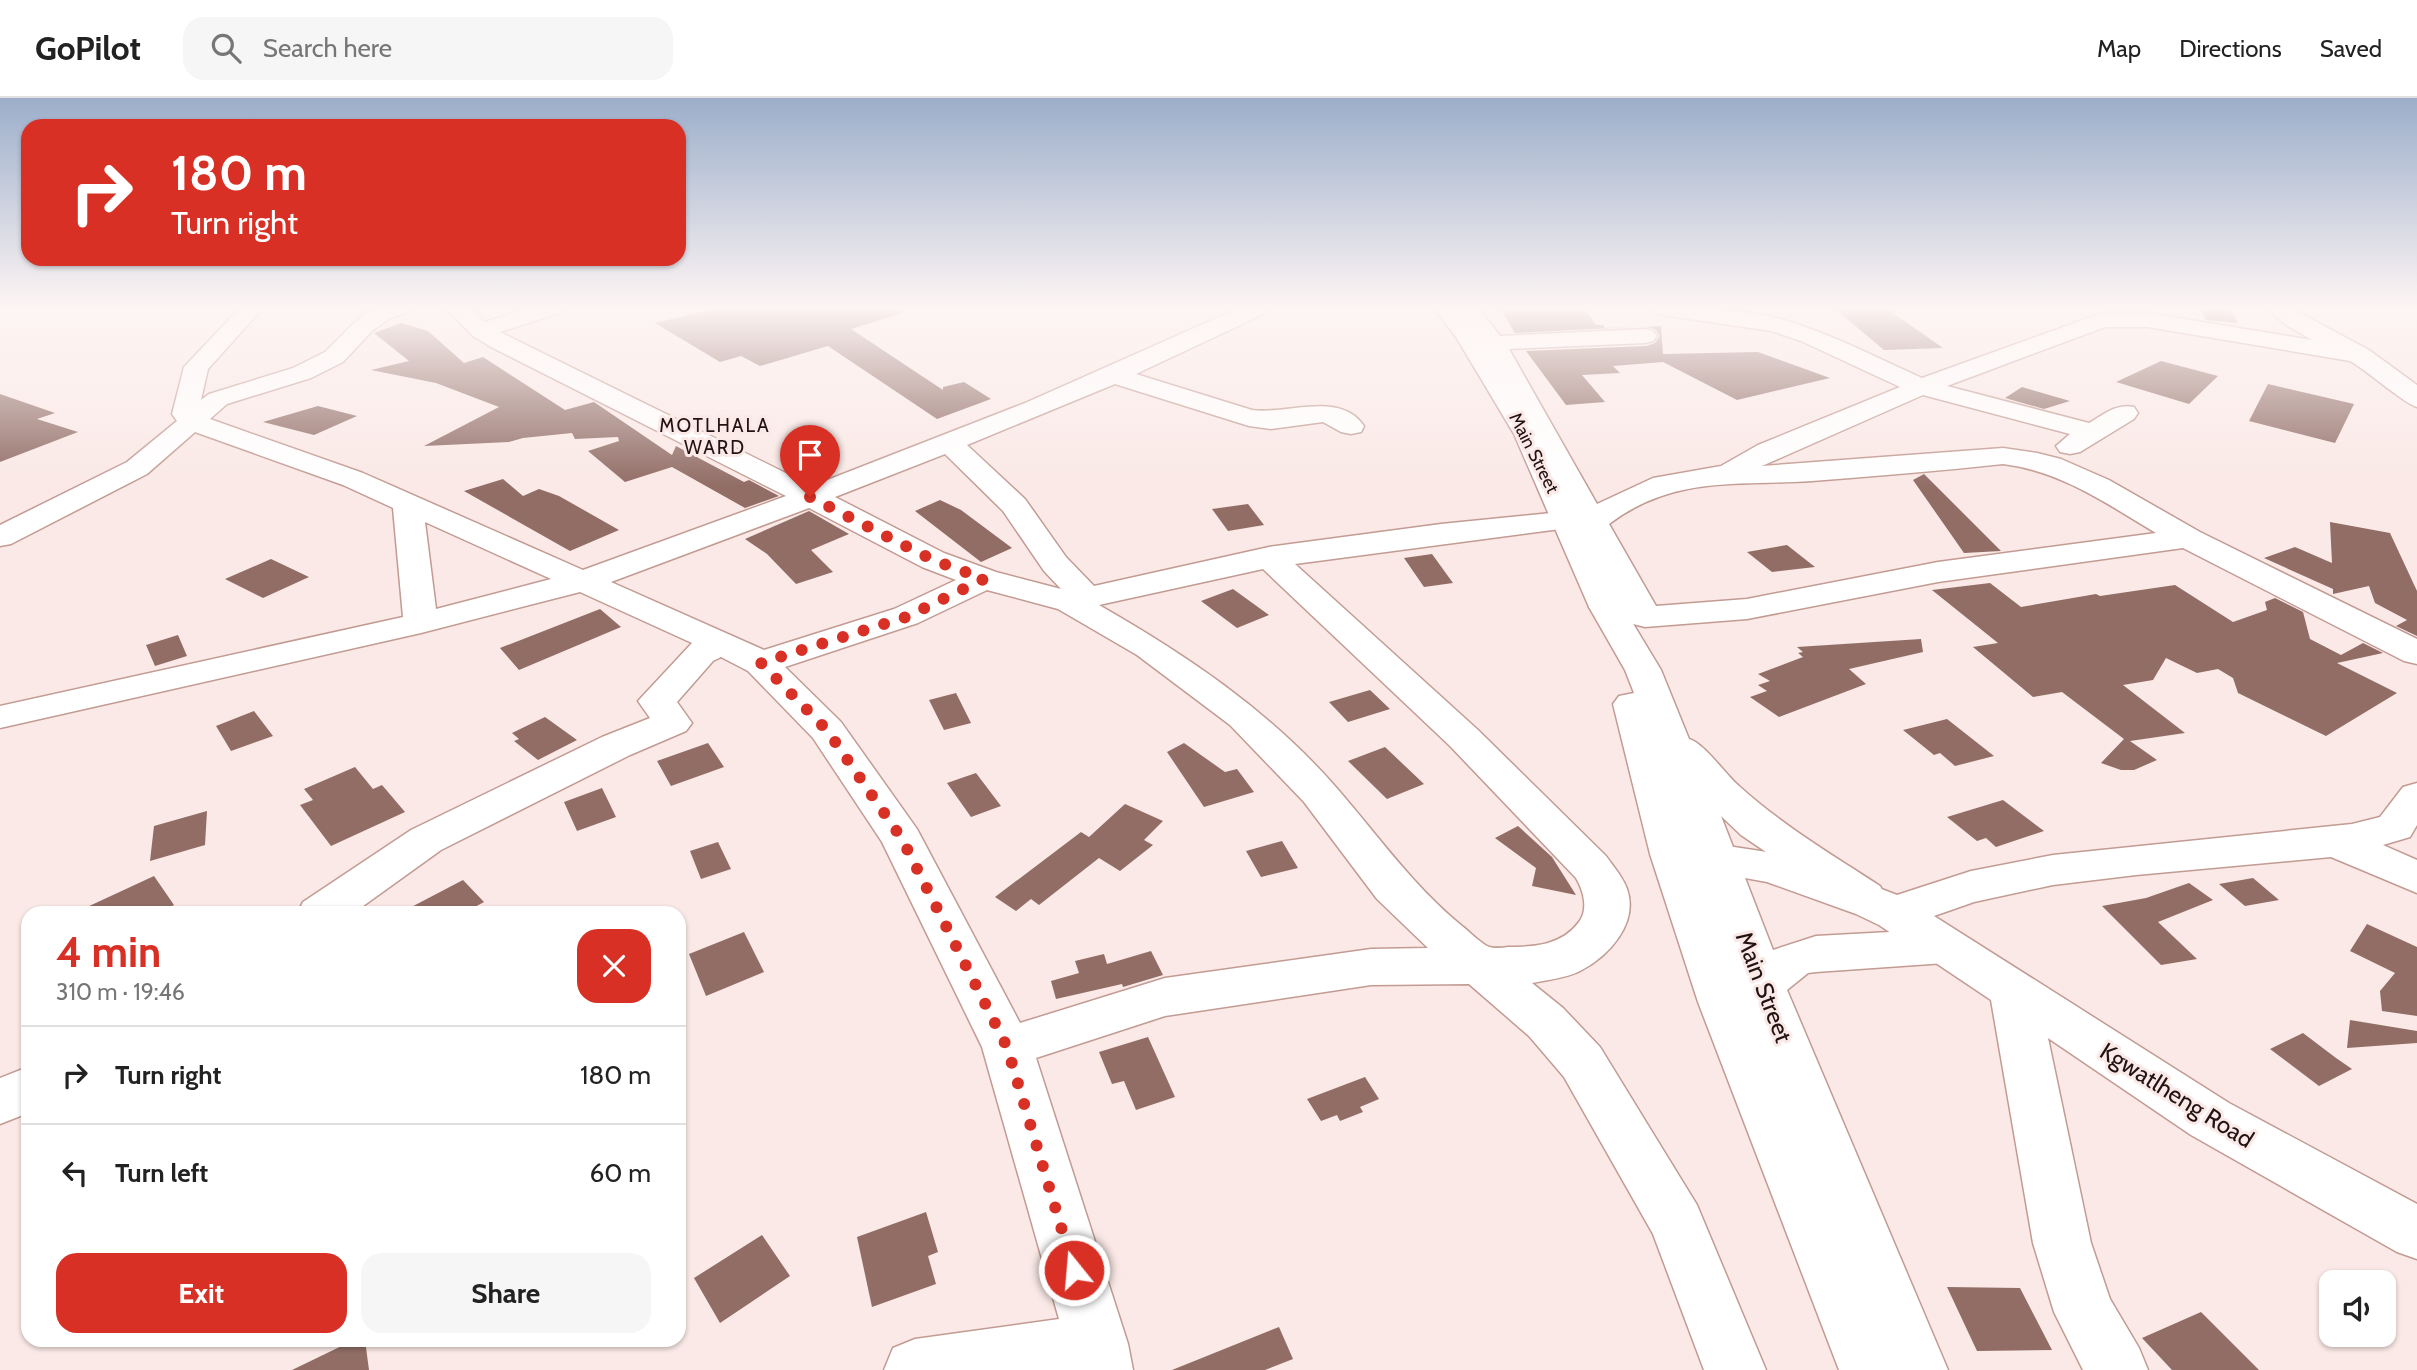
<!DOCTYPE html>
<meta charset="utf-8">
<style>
body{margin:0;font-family:Cabin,sans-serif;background:#f6f6f6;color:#222;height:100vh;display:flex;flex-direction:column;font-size:26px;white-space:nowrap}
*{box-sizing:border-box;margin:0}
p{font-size:23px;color:#767676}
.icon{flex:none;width:38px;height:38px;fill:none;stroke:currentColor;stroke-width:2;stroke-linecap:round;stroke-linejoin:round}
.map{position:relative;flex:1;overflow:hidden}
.drawer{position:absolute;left:21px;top:808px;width:665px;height:441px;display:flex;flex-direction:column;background:#fff;border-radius:21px;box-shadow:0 2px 5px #0004}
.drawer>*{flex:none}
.banner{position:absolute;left:21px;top:21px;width:665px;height:147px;border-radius:21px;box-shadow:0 2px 5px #0004;background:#d93025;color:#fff;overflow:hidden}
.controls{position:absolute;left:2319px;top:1172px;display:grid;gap:14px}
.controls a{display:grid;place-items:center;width:77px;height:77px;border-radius:14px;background:#fff;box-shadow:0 2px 5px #0004;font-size:35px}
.pin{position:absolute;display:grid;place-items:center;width:60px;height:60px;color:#fff;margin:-72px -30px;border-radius:50% 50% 50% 0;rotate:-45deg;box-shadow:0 0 7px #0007}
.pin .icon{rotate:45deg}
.me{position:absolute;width:77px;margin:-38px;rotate:343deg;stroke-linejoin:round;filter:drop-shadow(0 0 5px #0008)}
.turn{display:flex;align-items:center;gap:24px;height:147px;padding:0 35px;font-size:32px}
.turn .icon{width:91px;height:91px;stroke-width:2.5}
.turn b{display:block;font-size:49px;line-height:60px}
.round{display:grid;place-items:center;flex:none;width:74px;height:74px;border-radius:21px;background:#f6f6f6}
.overview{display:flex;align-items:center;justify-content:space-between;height:119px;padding:0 35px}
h1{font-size:42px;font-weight:700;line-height:52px;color:#d93025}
.button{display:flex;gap:14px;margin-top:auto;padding:14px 35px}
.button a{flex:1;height:80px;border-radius:21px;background:#d93025;color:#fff;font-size:28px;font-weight:700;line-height:80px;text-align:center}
.button a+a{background:#f6f6f6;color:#222}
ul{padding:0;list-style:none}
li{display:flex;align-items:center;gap:21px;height:98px;padding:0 35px;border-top:2px solid #e0e0e0}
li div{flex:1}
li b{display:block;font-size:26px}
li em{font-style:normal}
header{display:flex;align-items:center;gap:42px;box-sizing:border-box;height:98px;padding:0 35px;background:#fff;border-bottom:2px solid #e0e0e0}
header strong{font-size:33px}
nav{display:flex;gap:38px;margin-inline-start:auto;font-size:24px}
.search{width:490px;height:63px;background:#f6f6f6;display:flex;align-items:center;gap:18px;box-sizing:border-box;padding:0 24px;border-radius:21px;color:#767676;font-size:26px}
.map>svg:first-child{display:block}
.building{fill:#916d66}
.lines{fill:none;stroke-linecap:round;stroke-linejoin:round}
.minor-casing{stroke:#c29b93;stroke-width:3}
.highway-casing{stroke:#c29b93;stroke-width:3}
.minor{fill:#fff;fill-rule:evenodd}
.highway{fill:#fff;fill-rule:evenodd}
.route{stroke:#d93025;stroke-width:12;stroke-dasharray:0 21.6}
.labels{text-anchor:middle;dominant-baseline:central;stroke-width:6;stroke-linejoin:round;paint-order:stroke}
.far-street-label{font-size:18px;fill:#211311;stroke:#fae9e6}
.far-neighbourhood-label{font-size:19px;letter-spacing:2px;fill:#211311;stroke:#fae9e6}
.near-street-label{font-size:24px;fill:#211311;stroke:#fae9e6}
</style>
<header>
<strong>GoPilot</strong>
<div class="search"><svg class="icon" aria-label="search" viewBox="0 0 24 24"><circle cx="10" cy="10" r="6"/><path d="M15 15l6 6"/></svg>Search here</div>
<nav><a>Map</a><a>Directions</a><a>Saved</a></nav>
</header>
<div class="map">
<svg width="2417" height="1272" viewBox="0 0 2417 1272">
<rect width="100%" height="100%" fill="#fae9e6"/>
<path class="building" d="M718 210H902L903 215 851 231 943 292V289L964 284 991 301 937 321 828 248 760 268 741 258 720 264 655 225Z
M1834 210H1886L1943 250 1884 252Z
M2199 210H2229L2238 225 2206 222Z
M1501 212 1586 213 1596 227H1603L1605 230 1635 229 1515 235Z
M401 225 428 233 464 265 483 259 565 312 594 304 672 357 676 348 744 384 749 382 779 398 745 410 672 369 625 384 588 353 619 343 618 339 575 341 572 335 523 340 509 344 424 348 499 309 436 285 371 272 409 263 374 235Z
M1661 228 1663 256 1758 254 1830 280 1737 302 1663 264 1613 268 1620 275 1582 277 1605 304 1566 307 1526 253 1646 248 1655 245 1660 238 1655 231 1646 229Z
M2161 263 2218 278 2189 306 2116 284Z
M2268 286 2354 306 2335 345 2249 323Z
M2022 289 2070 303 2044 311 2005 300Z
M0 296 55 315 37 321 78 334 0 364Z
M318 308 357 318 314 337 263 324Z
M1924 376 2001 453 1964 455 1913 382Z
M503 381 523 398 539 391 559 398 619 432 570 453 464 393Z
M940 402 961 412 1012 450 981 464 915 413Z
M1248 406 1264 427 1228 433 1212 411Z
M809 413 849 436 811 452 833 474 796 486 767 456 745 441Z
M2330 424 2390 435 2417 493V538L2396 528 2407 522 2375 505 2369 488 2333 496V491L2264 460 2295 449 2332 465Z
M1787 447 1815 469 1772 474 1747 454Z
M1432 456 1453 485 1424 489 1404 460Z
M271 461 309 479 263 500 225 481Z
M1990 485 2021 509 2096 496 2100 498 2175 487 2233 524 2267 512 2265 504 2275 500 2303 514 2310 541 2341 557 2363 545 2383 555 2337 565 2397 595 2326 638 2238 595 2233 580 2218 571 2197 575 2166 560 2153 582 2123 587 2185 635 2130 643 2157 662 2134 672H2121L2101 665 2124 641 2062 594 2033 599 1973 549 1998 545 1932 492Z
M1233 491 1269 517 1237 530 1201 503Z
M600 511 621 529 519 572 500 550Z
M178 537 187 558 155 568 146 547Z
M1921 541 1923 554 1849 571 1866 586 1779 619 1750 599 1767 593 1758 587 1770 583 1758 576 1803 559 1798 555 1803 554 1797 549Z
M1370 592 1390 611 1348 624 1329 604Z
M956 595 971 625 944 632 929 602Z
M254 613 273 638 231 653 216 628Z
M545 619 577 642 538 662 514 643 519 641 512 635Z
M1947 621 1994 658 1955 668 1940 655 1934 657 1903 632Z
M708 645 724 669 671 688 657 663Z
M1184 645 1225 674 1237 671 1254 694 1204 709 1167 654Z
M1385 649 1424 686 1387 701 1348 663Z
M355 669 373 691 382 687 405 714 331 748 300 707 313 702 304 691Z
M976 675 1001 708 971 719 947 685Z
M602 690 616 719 577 733 564 704Z
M2003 702 2044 733 1996 749 1986 740 1977 743 1947 719Z
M1125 706 1163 723 1144 742 1153 747 1120 773 1099 760 1039 807 1031 801 1016 813 995 799 1081 734 1089 739Z
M207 713 205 747 150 763 154 728Z
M1518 728 1552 759 1576 797 1532 788 1536 770 1495 740Z
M1282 743 1298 770 1261 779 1246 753Z
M718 744 731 771 701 781 690 753Z
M154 778 174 807 157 816H72Z
M2253 780 2279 802 2245 808 2219 786Z
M463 782 484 804 462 816H398Z
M2189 785 2213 802 2158 824 2197 861 2161 867 2102 808 2146 800Z
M2367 826 2417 849V918L2382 913 2380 893 2395 875 2350 853Z
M744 834 764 874 706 898 689 856Z
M1151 853 1163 877 1123 889 1122 886 1056 901 1051 883 1079 875 1075 863 1104 856 1107 866Z
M2350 922 2417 933V945L2347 950Z
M2303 935 2336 960 2352 971 2319 988 2270 951Z
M1148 939 1175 999 1136 1012 1124 983 1112 986 1099 954Z
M1365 979 1379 1001 1360 1009 1363 1014 1340 1023 1337 1017 1321 1023 1307 1001Z
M926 1114 938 1154 928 1158 936 1186 872 1209 857 1139Z
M762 1137 790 1178 720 1225 694 1180Z
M1947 1189 2020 1190 2052 1252 1977 1253Z
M2201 1214 2259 1272H2172L2142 1240Z
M1279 1229 1293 1261 1265 1272H1172Z
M354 1242H365L369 1272H292Z"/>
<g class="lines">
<defs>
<path id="minor" d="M240 210H263L208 271 201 302 209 296 293 270 325 254 356 223 374 210H409L406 215 390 220 372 233 343 264 311 280 227 306 210 321 363 375 583 472 786 398 491 249 473 238 446 210H470L485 224 530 210H563L560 215 500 234 812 388 1025 305 1239 210H1269L1266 215 1136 276 1252 312C1287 317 1340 292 1364 328L1361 334 1351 336 1341 334 1323 324 1271 331 1249 328 1115 286 967 347 1025 401 1066 459 1094 488 1269 449 1441 426 1571 413 1482 246 1455 210H1478L1500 238 1645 231 1653 233 1657 238 1653 243 1645 245 1509 251 1597 406 1653 380 1721 368 1758 347 1900 289 1801 243 1771 233 1662 217 1654 215 1651 210C1695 210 1741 210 1784 222 1832 236 1877 260 1922 280L2102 215H2148L2312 242 2286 227 2265 210H2291L2369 252 2417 287V309C2403 305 2368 273 2350 263L2148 229H2105L1947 288 2089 325C2104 316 2117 305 2134 309L2138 315 2134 321 2080 354 2070 356 2060 354 2056 348 2070 336 1923 297 1762 368 2003 350 2037 355 2061 361 2109 382 2200 434 2417 541V566L2404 563 2183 450 1938 484 1747 521 1645 529 1594 516 1589 509 1594 502 1606 499 1619 502 1588 445 1576 448 1565 446 1560 439 1568 430 1295 466 1478 632 1606 758C1613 768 1623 779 1627 791 1639 825 1609 858 1580 873 1566 880 1548 882 1532 885L1563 910 1600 949 1697 1107 1766 1272H1704L1653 1136 1564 979 1529 938 1469 886 1371 887 1165 918 1036 960 1128 1246 1133 1272H884L893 1250 915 1241 1059 1221 982 949 882 744 813 640 748 573 721 559 713 563 677 604 692 625 686 633 630 657 441 752 352 816H297L303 804 411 732 602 639 650 620 638 603 692 545 580 494 421 535 0 630V608L403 519 393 410 343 387 195 334 147 376 11 446 0 448V427L127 364 177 323 172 316 184 269ZM945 356 1003 413 1044 473 1061 491 996 474 944 455 835 399ZM2003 366C2061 373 2107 406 2156 435L1938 464 1747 501 1656 508 1609 426C1674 377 1736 388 1812 383 1876 378 1939 373 2003 366ZM809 410 922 469 956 482 894 511 764 552 611 484ZM425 424 551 481 436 511ZM1263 471 1450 648 1576 780C1583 792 1589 811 1579 824 1562 847 1535 849 1508 849 1501 850 1493 851 1487 848 1478 843 1470 834 1462 828 1411 786 1377 736 1334 687 1268 612 1185 556 1099 507ZM987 492 1058 511 1137 557 1230 627 1304 704 1377 801 1428 850 1371 851 1165 880 1020 925 917 731 841 624 785 569 918 525Z
M2417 685V727L2410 739 2383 747 2417 762V795L2331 759 2136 777 2053 787 1974 804 1934 818 2229 1005 2417 1106V1161L2397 1154 2191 1037 2048 940 2091 1145 2110 1201 2139 1250 2148 1272H2083L2054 1214 2033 1145 1991 902 1879 827 1856 816 1767 784 1673 767 1666 757 1673 747 1688 742 1767 754 1837 774 1897 797 1971 773 2053 757 2352 726 2380 719 2403 689Z
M28 969V1015L0 1026V980Z"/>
<path id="highway" d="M1434 210H1457L1478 237 1542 336 1623 509 1661 572 1689 641C1704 645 1725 676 1739 688 1782 727 1831 756 1880 788L1886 799 1880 810 1864 815 1848 810 1741 737 1721 718 1773 852 1816 838 1945 831 1961 836 1968 848 1961 860 1945 865 1816 874 1808 875 1787 892 1948 1272H1839L1698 904 1650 756 1613 606 1619 598 1634 595 1625 572 1589 509 1514 336 1456 239Z"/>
</defs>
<use href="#minor" class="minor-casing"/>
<use href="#highway" class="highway-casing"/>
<use href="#minor" class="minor"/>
<use href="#highway" class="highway"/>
</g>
<linearGradient id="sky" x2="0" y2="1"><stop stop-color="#9caeca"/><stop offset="0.54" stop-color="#fdf5f4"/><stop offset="1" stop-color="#fdf5f4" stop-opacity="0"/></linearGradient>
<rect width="2417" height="388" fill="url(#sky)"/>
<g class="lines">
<path class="route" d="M810 399 933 462 984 481 906 519 761 565 827 632 902 741 1007 949 1074 1172"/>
</g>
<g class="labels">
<g class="far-street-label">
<text transform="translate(1534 355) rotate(63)">Main Street</text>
</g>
<g class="far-neighbourhood-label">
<text x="715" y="327">MOTLHALA<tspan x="715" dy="22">WARD</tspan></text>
</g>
<g class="near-street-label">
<text transform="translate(1764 889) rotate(69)">Main Street</text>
<text transform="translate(2177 997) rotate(32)">Kgwatlheng Road</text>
</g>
</g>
</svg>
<div class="controls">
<a><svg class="icon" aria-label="sound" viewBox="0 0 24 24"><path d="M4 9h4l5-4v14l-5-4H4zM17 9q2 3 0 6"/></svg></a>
</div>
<div class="pin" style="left:810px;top:399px;background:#d93025"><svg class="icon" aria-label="arrive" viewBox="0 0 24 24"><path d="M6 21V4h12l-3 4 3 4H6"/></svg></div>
<svg class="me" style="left:1074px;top:1172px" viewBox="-20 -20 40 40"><circle r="17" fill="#d93025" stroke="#fff" stroke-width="3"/><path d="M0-11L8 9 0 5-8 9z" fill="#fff"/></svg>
<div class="banner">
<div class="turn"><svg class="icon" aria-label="right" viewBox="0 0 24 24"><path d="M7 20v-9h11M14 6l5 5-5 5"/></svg><div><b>180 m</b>Turn right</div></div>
</div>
<section class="drawer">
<div class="overview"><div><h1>4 min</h1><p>310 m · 19:46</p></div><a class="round" style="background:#d93025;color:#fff"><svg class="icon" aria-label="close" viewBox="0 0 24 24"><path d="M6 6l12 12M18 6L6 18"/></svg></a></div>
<ul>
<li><svg class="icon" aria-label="right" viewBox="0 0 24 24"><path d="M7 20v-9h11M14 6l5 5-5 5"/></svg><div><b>Turn right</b></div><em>180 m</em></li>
<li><svg class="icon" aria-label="left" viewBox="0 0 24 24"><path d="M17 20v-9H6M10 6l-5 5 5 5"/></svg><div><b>Turn left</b></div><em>60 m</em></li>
</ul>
<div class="button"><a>Exit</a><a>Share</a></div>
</section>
</div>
